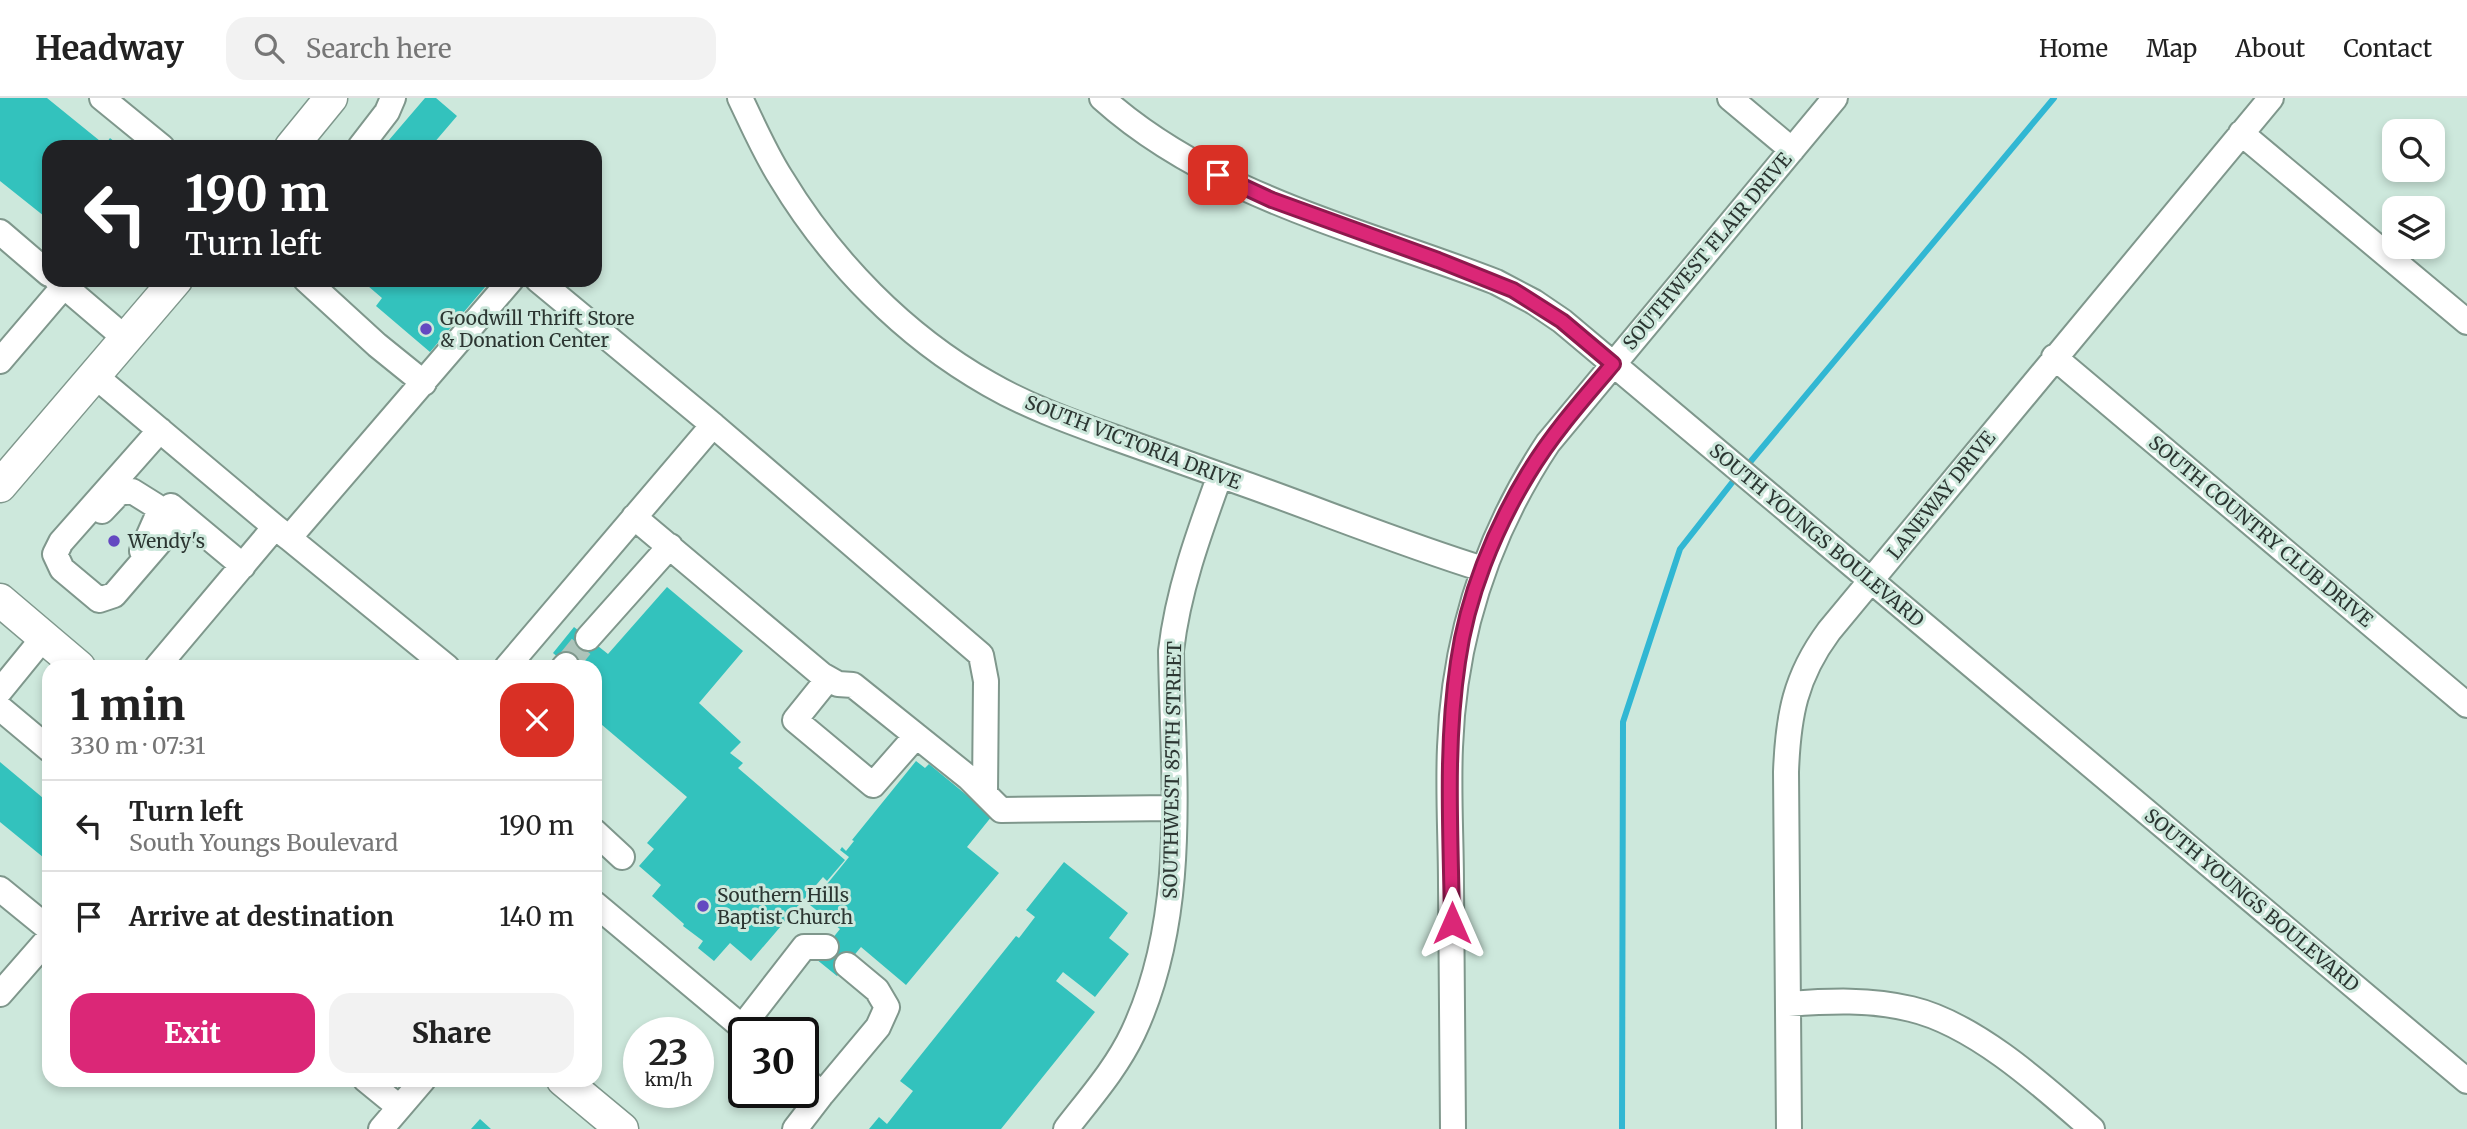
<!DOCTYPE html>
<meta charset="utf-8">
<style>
body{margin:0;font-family:Merriweather,serif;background:#f2f2f2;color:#222;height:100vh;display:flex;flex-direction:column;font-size:26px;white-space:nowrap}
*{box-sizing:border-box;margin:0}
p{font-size:23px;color:#767676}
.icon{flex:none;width:38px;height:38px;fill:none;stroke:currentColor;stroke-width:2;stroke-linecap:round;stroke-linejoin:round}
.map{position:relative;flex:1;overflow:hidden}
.panel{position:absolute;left:42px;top:562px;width:560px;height:427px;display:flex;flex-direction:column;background:#fff;border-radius:21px;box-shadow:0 4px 10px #0003}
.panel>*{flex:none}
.top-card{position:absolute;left:42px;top:42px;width:560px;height:147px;border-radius:21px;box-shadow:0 4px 10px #0003;background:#202124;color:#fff;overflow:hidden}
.controls{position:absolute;left:2382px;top:21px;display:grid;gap:14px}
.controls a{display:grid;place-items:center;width:63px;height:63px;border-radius:14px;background:#fff;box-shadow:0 4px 10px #0003;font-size:35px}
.speed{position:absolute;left:623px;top:919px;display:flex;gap:14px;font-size:35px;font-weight:700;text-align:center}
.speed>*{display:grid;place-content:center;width:91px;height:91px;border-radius:50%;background:#fff;box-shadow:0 4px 10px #0003;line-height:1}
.speed small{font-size:18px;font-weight:400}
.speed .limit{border:4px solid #111;border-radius:10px;background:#fff;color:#111}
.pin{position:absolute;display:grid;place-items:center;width:60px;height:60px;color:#fff;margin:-30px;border-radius:14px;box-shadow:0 4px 10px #0006}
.me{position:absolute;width:77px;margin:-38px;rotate:0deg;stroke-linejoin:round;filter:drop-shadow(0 0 5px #0008)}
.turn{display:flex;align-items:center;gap:24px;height:147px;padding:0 28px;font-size:32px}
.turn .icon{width:91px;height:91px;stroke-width:2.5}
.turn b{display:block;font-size:49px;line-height:60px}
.round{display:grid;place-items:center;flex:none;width:74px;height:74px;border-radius:21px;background:#f2f2f2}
.headline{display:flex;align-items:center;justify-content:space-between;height:119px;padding:0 28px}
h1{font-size:42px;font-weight:800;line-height:52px}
.button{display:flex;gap:14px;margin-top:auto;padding:14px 28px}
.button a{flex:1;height:80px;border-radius:21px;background:#db2777;color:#fff;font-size:28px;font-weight:800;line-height:80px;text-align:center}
.button a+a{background:#f2f2f2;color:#222}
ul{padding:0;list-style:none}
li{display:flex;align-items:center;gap:21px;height:91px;padding:0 28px;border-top:2px solid #e0e0e0}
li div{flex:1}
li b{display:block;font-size:26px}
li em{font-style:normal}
header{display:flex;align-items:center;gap:42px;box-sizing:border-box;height:98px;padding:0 35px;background:#fff;border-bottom:2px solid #e0e0e0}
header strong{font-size:33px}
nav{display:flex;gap:38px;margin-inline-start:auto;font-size:24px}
.search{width:490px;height:63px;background:#f2f2f2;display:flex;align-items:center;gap:18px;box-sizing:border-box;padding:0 24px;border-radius:21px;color:#767676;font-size:26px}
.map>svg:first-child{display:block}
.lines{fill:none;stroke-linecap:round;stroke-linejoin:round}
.stream{stroke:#31b7d3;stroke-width:6}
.building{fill:#33c2bd}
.minor-tunnel{stroke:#adc4ba;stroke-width:24;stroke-dasharray:24 12;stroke-linecap:butt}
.minor-casing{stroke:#7f978c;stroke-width:28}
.major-casing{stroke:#7f978c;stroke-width:35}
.minor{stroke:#fff;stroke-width:24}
.major{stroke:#fff;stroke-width:32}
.route-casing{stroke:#8e194d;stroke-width:18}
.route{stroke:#db2777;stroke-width:12}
.poi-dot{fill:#6449c1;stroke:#cde8dc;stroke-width:2.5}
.labels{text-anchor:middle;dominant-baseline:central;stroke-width:6;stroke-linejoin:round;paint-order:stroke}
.street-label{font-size:19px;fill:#2c3632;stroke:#cde8dc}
.poi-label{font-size:19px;fill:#2c3632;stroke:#cde8dc;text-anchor:start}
</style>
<header>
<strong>Headway</strong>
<div class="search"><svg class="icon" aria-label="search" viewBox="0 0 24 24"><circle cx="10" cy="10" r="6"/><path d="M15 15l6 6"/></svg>Search here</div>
<nav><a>Home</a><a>Map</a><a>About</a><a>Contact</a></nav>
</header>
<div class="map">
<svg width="2467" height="1031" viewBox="0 0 2467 1031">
<rect width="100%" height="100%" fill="#cde8dc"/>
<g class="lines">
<path class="stream" d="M1746 369 2054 0
M1622 1031 1623 624 1680 451 1738 377"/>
</g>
<path class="building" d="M0 0H47L105 47 110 40 121 49H49V122L0 83Z
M425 0H436L457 18 433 46 436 49H383Z
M361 182H491L430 254 376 208 382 200Z
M667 489 743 553 699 605 741 644 730 655 743 665 738 670 845 762 827 783 823 779 751 863 730 845 714 863 698 850 703 843 683 828 684 826 652 798 661 787 639 768 654 751 647 745 687 699 595 621V569H569L553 555 574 529 608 556Z
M916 663 925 670 929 666 992 718 967 749 999 775 906 887 861 849 837 878 816 861 840 831 810 807 849 759 840 752 842 749 846 753 854 743 852 742Z
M0 664 49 705V764L0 724Z
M1064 764 1128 815 1109 840 1129 856 1095 899 1063 874 1056 883 1095 914 1001 1031H869L879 1019 887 1026 913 993 900 983 1016 838 1019 840 1035 819 1026 812Z
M480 1021 491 1031H471Z"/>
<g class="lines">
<path class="minor-tunnel" d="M566 567 588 540"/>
<defs>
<path id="minor" d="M102 0 162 49
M740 0C753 27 765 55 781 80 831 163 904 238 989 286 1027 308 1069 323 1110 338 1155 354 1200 370 1245 386 1324 414 1402 446 1483 471
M1102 0C1211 98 1362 132 1496 184L1534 204 1562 223 2467 983
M1730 0 1792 52
M2241 35 2467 224
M360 49 387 14 393 0
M0 134 49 176
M57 182 125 240
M306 182 377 247 424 285
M2054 259 2467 607
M0 263 64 188
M94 277 275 429 157 569
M713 327 981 557 986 583 985 696
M160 332 61 444 55 456 62 471 99 502 114 497 182 418
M171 408 243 468
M102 413 119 395 132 393 156 408 157 419 142 453
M634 419 822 577 838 586 853 587 969 680 1001 712 1173 710
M275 429 289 440 511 182
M289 440 447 569
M588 540 670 448
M507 569 713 327 538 182
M564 569 566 567
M828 581 795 622 873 687 916 638
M0 593 44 539
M0 610 49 651
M595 734 622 759
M0 791 49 831
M595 806 748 934
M0 896 49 840
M1788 906C1829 903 1871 901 1911 911 1975 926 2043 988 2092 1031
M742 929 804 849H826
M366 982 399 1009
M822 996 878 929 887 909 877 892 847 867
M381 1031 423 982
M795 1031 822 996 803 980
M1066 1031C1089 1001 1116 971 1133 935 1189 816 1173 681 1171 553 1178 492 1199 435 1220 377
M1453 1031C1452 950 1452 868 1451 787 1451 741 1448 695 1450 649 1454 539 1487 437 1548 345L1835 0
M1789 1031 1786 674C1788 618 1795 579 1829 533L2271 0"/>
<path id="major" d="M291 49 331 0
M0 388 176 182
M0 502 79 569
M563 982 622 1031"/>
</defs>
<use href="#minor" class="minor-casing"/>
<use href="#major" class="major-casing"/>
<use href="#minor" class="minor"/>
<use href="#major" class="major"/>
</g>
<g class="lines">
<defs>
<path id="route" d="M1218 77 1272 102 1438 162 1513 192 1562 223 1613 266C1583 301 1552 336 1528 376 1494 432 1467 499 1458 564 1445 650 1451 738 1452 825"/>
</defs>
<use href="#route" class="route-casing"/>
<use href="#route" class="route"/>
</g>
<g class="poi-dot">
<circle cx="426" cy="231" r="7"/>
<circle cx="114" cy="443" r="7"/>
<circle cx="703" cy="808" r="7"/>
</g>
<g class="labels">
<g class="street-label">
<text transform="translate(1707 153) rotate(-50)">SOUTHWEST FLAIR DRIVE</text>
<text transform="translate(1133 344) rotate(21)">SOUTH VICTORIA DRIVE</text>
<text transform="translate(1941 397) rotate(-51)">LANEWAY DRIVE</text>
<text transform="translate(2261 433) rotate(40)">SOUTH COUNTRY CLUB DRIVE</text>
<text transform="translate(1817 437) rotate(40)">SOUTH YOUNGS BOULEVARD</text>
<text transform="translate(1172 672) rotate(-89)">SOUTHWEST 85TH STREET</text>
<text transform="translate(2252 802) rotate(40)">SOUTH YOUNGS BOULEVARD</text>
</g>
<g class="poi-label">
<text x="440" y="220">Goodwill Thrift Store<tspan x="440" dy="22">&amp; Donation Center</tspan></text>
<text x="128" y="443">Wendy's</text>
<text x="717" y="797">Southern Hills<tspan x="717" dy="22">Baptist Church</tspan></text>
</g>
</g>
</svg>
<div class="controls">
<a><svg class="icon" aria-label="search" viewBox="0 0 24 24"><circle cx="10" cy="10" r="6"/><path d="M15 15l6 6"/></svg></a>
<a><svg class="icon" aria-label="layers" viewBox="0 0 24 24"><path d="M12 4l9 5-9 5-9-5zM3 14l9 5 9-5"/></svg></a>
</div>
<div class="speed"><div>23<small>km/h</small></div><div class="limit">30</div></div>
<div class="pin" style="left:1218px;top:77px;background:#d93025"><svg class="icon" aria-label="arrive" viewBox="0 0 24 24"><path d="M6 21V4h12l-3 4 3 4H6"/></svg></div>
<svg class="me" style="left:1452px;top:825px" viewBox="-20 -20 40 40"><path d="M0-17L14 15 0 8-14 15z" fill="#db2777" stroke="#fff" stroke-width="4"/></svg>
<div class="top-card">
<div class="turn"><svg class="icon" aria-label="left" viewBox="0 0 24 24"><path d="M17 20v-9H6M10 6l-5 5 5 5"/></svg><div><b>190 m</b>Turn left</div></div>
</div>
<section class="panel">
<div class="headline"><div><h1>1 min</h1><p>330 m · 07:31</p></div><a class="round" style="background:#d93025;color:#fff"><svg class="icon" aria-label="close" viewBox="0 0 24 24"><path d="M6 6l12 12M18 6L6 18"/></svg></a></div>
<ul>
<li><svg class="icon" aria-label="left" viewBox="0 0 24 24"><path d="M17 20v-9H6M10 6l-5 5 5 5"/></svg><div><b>Turn left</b><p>South Youngs Boulevard</p></div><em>190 m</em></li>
<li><svg class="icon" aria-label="arrive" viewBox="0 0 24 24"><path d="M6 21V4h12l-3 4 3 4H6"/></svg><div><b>Arrive at destination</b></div><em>140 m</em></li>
</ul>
<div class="button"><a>Exit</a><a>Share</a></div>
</section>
</div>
